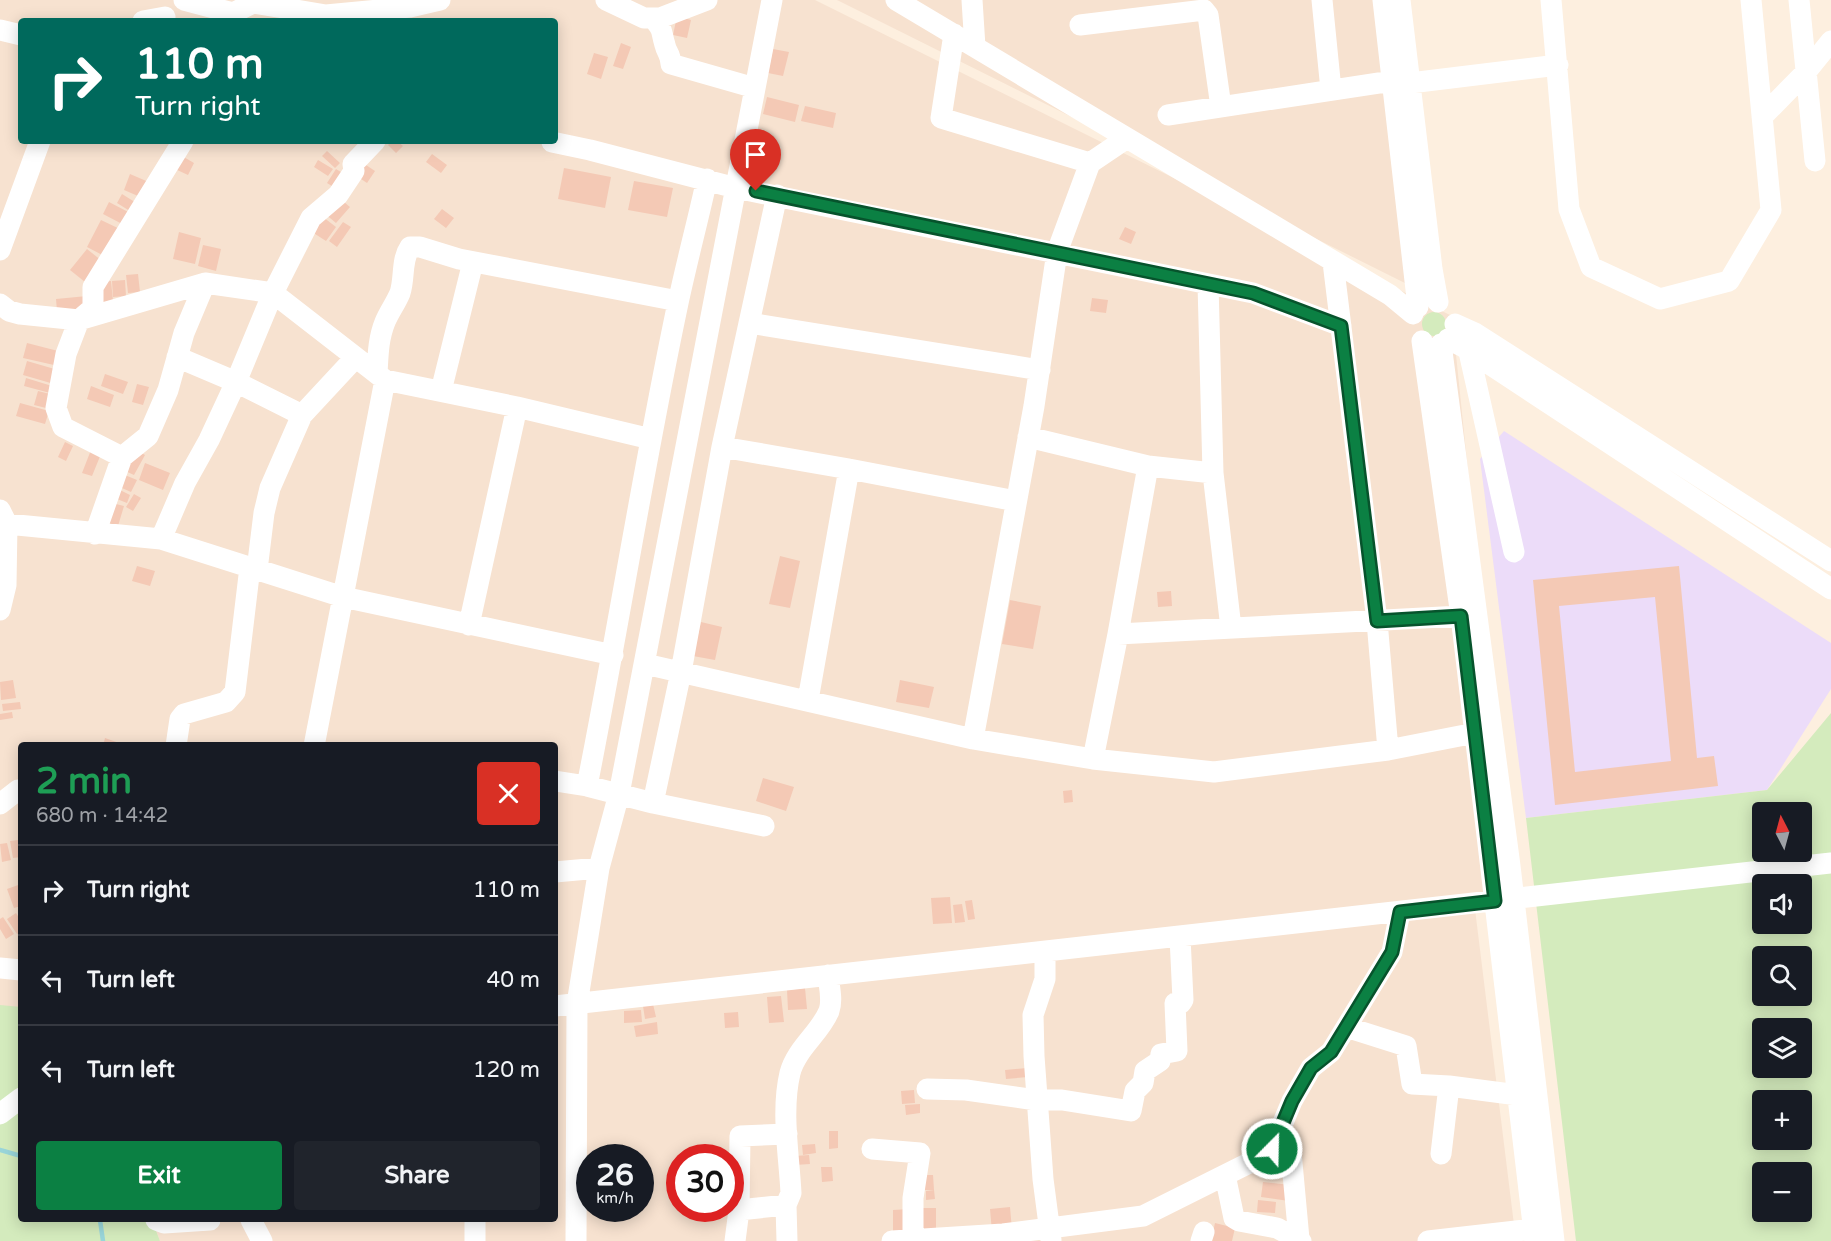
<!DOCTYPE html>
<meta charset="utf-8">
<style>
body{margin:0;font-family:"Varela Round",sans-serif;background:#20242c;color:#f1f3f6;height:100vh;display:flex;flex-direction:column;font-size:22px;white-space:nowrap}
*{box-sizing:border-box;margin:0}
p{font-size:20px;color:#9ea1a6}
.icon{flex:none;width:33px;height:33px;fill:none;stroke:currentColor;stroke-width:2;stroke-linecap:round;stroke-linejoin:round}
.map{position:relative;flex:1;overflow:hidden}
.drawer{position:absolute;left:18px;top:742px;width:540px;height:480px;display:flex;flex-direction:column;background:#171b24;border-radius:6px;box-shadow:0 3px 15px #0003}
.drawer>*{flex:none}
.guide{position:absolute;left:18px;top:18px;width:540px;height:126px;border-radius:6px;box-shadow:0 3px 15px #0003;background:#00695c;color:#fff;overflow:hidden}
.needle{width:39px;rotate:354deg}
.buttons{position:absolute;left:1752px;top:802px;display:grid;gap:12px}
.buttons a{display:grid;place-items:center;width:60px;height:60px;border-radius:6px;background:#171b24;box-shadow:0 3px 15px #0003;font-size:30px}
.speed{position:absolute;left:576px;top:1144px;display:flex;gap:12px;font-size:30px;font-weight:700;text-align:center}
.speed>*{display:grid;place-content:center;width:78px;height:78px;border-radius:50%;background:#171b24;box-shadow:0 3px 15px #0003;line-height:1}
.speed small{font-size:15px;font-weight:400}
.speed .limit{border:9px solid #d22;background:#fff;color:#111}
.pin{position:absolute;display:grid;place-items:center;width:51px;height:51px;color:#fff;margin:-62px -26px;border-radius:50% 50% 50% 0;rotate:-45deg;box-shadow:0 0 6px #0007}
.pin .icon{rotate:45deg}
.me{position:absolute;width:66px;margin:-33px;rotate:23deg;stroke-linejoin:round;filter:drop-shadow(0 0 4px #0008)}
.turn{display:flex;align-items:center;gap:21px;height:126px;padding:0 18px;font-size:27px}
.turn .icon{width:78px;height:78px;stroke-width:2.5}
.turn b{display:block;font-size:42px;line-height:51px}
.round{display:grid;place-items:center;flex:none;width:63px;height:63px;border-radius:6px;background:#20242c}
.overview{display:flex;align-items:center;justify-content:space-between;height:102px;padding:0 18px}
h1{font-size:36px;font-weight:700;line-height:45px;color:#1e9e55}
.primary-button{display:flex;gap:12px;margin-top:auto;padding:12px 18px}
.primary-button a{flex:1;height:69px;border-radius:6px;background:#0b8043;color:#fff;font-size:24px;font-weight:700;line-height:69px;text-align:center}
.primary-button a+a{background:#20242c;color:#f1f3f6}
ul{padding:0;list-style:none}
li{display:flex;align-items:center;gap:18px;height:90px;padding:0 18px;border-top:2px solid #363941}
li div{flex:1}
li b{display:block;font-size:22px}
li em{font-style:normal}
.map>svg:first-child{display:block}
.residential{fill:#f7e2d0;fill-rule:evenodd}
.education{fill:#ecdcf9}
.green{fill:#d4ebbd;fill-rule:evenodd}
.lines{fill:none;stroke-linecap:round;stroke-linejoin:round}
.stream{stroke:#99d5d9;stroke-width:4.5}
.building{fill:#f4c9b5;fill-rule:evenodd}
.minor{stroke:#fff;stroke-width:21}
.route-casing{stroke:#07532c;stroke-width:15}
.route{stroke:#0b8043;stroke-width:10}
</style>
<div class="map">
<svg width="1831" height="1241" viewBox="0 0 1831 1241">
<rect width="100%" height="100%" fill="#fdefdf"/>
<path class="residential" d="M0 0H815L1452 316 1512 896 1474 901 1516 1241H160L152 1220H555V746H21V1079L0 1081ZM21 21H555V141H21ZM590 1158H640V1209H590ZM680 1158H730V1209H680Z
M837 0H1405L1441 301Z"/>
<path class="education" d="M1504 431 1831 643V689L1767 790 1526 818 1480 459Z"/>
<path class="green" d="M1422 324a12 12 0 1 1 24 0a12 12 0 1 1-24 0Z
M1831 713V1241H1576L1526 818 1767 790ZM1762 813H1802V852H1762ZM1762 885H1802V924H1762ZM1762 957H1802V996H1762ZM1762 1029H1802V1068H1762ZM1762 1101H1802V1140H1762ZM1762 1173H1802V1212H1762Z
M0 1005 21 1007V1220H152L160 1241H0Z"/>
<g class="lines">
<path class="stream" d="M0 1150 21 1156
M100 1220 103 1241"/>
</g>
<path class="building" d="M677 16 691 20 687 38 673 35Z
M621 43 631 47 623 69 613 66Z
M773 49 789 52 783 76 768 73Z
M594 53 608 57 601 79 587 74Z
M767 97 799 105 795 122 763 114Z
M805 106 836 113 833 128 801 121Z
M392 141H397L403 146 396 153 388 145Z
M327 151 340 163 335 168 322 156Z
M432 154 447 165 441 173 426 162Z
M182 156 194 163 188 175 175 169Z
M318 160 333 169 328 176 314 167Z
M363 163 375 171 367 183 355 175Z
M564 168 611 177 605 208 558 199Z
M336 169 349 177 340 191 327 183Z
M130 174 151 183 145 199 124 190Z
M634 181 673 188 667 217 628 210Z
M122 194 138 204 133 213 117 203Z
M338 197 350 207 336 223 324 213Z
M109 202 132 214 126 226 103 214Z
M442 209 454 218 446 228 434 219Z
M323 217 336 227 326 241 312 232Z
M101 220 124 231 110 259 87 247Z
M343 222 351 227 337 247 329 241Z
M1125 227 1136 232 1131 244 1119 239Z
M179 232 201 238 195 264 173 259Z
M203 245 221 249 216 271 198 266Z
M87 249 107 265 90 286 70 270Z
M138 274 140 292 128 293 126 275Z
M125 280 126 296 113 297 112 281Z
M111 281 113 301 103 302 101 282Z
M87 296 88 308 57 311 56 299Z
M1092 298 1108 300 1106 313 1090 311Z
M27 343 58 351 54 365 23 358Z
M27 361 58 370 54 384 23 375Z
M105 374 128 382 123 394 101 386Z
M26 378 52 386 50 393 24 386Z
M137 384 149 387 143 405 132 402Z
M91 386 114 395 110 407 87 399Z
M38 391 54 395 50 409 34 405Z
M20 403 49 411 45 424 16 416Z
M65 442 73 446 66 461 58 457Z
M135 449 145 455 134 475 123 470Z
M91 450 101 454 92 476 82 473Z
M145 463 170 473 163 490 139 480Z
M120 473 137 480 131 492 115 485Z
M116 488 130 495 127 503 112 497Z
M134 494 141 498 133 511 126 507Z
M112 503 124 506 118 526 106 522Z
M780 556 800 561 790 608 769 604Z
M137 566 155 571 150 586 132 581Z
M1679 566 1697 758 1714 756 1718 786 1555 805 1533 580ZM1655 597 1671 761 1575 772 1559 606Z
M1171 591 1172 606 1158 607 1157 592Z
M1010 600 1041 606 1033 649 1002 644Z
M701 622 722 627 715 660 693 656Z
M13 680 16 698 1 700 0 682Z
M900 680 934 687 929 708 896 702Z
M20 702 21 709 3 711 2 704Z
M12 712 13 718 0 720V714Z
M105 738 125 745V746H103Z
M763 778 794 787 786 811 756 801Z
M1072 790 1073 802 1064 803 1063 791Z
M18 840 21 857 13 858 10 841Z
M7 843 11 860 2 862 0 844Z
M21 884V906L14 908 7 889Z
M950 897 952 923 933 924 931 898Z
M972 900 975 919 968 920 965 901Z
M962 904 965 922 955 923 953 905Z
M16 913 21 921V932L17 934 7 919Z
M3 917 14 934 6 939 0 929V919Z
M805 988 807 1009 788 1010 787 990Z
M781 996 784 1022 769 1023 767 997Z
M653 1004 656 1017 645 1019 643 1006Z
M641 1010 642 1022 624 1023V1011Z
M738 1012 739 1027 725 1028 724 1013Z
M657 1022 658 1034 636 1037 634 1026Z
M1027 1068 1028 1077 1006 1079 1005 1070Z
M914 1090 915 1103 902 1104 901 1091Z
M920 1104V1113L906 1115 905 1105Z
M829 1131H838V1148L829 1149Z
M815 1144 816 1153 803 1155 802 1145Z
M809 1155 810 1164 795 1165V1156Z
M821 1167H832L833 1181 822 1182Z
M922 1175H933L934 1190H923Z
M1263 1182 1291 1185 1289 1201 1261 1197Z
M934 1190 935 1199 926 1200V1191Z
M1258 1200 1276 1202 1275 1213 1257 1212Z
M1010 1207 1012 1230 992 1232 990 1209Z
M915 1208H936V1236H916Z
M909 1209 910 1232 893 1233V1210Z
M1215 1223 1235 1228 1232 1241H1211Z"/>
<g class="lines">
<path class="minor" d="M184 0 233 13 253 3 326 15 410 7 440 0
M606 0 644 18H660L707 0
M896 0 1390 295 1413 314
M972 0 975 47
M1322 0 1331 90
M1383 0 1418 307
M1400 0 1432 269 1438 302
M1551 0 1569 209 1591 267 1660 299 1729 281 1771 210 1751 0
M1799 0 1815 161
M653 18C665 33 660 29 665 45 667 54 670 52 671 64L755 88
M143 21 165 17
M1080 25 1204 10 1208 15 1221 107
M0 30 21 35
M954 34 941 118 1090 163
M1410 83 1558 65
M1168 115 1392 81
M1762 117 1806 72 1831 41
M552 142 590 150 736 188 1253 293 1341 326
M0 250 40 141
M1333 262 1377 621 1388 750
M1208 284 1213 473 1231 628
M0 304 9 311 20 314 79 320 205 283 273 293 385 380 517 407 651 439
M749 323 1040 370
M1455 324 1475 333 1831 561
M1448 339 1462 346 1831 589
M1422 341 1461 616 1535 1241
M1441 344 1510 866 1554 1241
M1469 352 1514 552
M177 357 236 382 302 415
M377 374C378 357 378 339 385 322 389 312 396 303 400 293 405 278 401 260 410 247H420L459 259 678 301
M441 391 473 262
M1028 437 1148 466 1213 473
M722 447 849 469 1016 501
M122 457 63 427 56 408 66 354 79 320 93 308V287L183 141
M0 510 7 524 6 585 0 610
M7 524 161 539 185 483 209 440 236 382 273 293 311 218 338 195 354 171 353 164 375 141
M95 534 122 457 148 436 168 390 184 333 205 283
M161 539 343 597 613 655
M257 570 264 513 270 488 302 415 355 358
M469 625 517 407
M1118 634 1461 616
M645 664 973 739 1093 759 1214 772 1388 750 1475 733
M808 700 849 469
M973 739 1034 406 1057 252 1090 163 1127 138
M176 746 180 719 184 714 226 702 235 692 250 567
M314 746 385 380
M1093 759 1118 634 1148 466
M555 781 587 786 653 803 764 826
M587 786C619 625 644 463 678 303 687 261 698 220 707 179
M653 803 681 672 722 447 777 195
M0 804 18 790 21 791
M555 872 599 868
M1045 952V979L1033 1015 1034 1056 1043 1179 1051 1240
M0 968 21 970
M555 1006 1831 863
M1346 1027 1406 1046 1412 1084 1449 1086 1518 1095
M927 1089 966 1090 1036 1100H1062L1131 1111 1135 1091 1143 1083 1145 1071 1160 1061 1161 1054 1177 1051 1175 1003H1181L1183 1000 1180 937
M0 1114 21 1098
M872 1149 920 1153 913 1198V1240
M1291 1152 1299 1239
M1441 1154 1449 1086
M1225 1175 1234 1218 1239 1221 1277 1228 1301 1241
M739 1210 786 1205
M156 1220 164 1223 210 1220
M251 1220 262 1241
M475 1220V1241
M576 1241 577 1004 599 868 619 794 772 0
M735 1241 739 1210 740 1136 787 1134
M787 1241 786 1205 791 1193C789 1154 781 1111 790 1073 796 1049 820 1033 829 1011 833 1000 829 986 828 975
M892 1241 1003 1234 1143 1216 1255 1160 1272 1149 1292 1101 1311 1068 1331 1052 1392 952 1400 912
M1201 1241 1204 1232
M1428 1241 1534 1229"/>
</g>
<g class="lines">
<defs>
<path id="route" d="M756 191 1253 293 1341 326 1377 621 1461 616 1495 901 1400 912 1392 952 1331 1052 1311 1068 1292 1101 1272 1149"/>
</defs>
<use href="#route" class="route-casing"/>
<use href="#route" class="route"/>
</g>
</svg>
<div class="buttons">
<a><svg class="needle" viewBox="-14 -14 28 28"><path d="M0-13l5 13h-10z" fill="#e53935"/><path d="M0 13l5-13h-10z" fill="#9ea1a6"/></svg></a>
<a><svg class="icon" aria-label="sound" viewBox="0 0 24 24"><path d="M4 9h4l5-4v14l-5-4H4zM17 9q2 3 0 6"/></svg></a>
<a><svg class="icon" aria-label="search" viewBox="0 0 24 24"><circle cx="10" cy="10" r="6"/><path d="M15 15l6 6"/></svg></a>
<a><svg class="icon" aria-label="layers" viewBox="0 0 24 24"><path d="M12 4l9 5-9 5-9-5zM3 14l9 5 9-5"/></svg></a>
<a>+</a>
<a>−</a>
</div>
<div class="speed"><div>26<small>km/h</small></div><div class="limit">30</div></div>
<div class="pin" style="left:756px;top:191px;background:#d93025"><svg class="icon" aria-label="arrive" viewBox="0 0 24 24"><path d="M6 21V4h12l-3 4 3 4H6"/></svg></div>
<svg class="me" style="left:1272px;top:1149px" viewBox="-20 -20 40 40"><circle r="17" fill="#0b8043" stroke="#fff" stroke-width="3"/><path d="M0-11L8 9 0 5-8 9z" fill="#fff"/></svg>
<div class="guide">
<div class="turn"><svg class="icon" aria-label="right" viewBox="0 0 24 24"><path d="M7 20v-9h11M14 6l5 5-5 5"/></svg><div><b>110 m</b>Turn right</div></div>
</div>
<section class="drawer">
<div class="overview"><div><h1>2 min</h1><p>680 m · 14:42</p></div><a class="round" style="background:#d93025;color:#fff"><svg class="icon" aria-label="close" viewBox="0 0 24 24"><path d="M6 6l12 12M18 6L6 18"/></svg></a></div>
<ul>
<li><svg class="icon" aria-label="right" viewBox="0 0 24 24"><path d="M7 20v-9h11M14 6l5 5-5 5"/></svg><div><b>Turn right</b></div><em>110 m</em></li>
<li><svg class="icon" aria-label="left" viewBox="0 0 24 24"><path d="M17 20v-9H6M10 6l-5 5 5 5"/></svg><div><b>Turn left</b></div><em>40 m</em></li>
<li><svg class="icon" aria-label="left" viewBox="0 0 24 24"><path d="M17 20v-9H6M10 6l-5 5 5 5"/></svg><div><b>Turn left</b></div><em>120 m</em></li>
</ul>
<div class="primary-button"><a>Exit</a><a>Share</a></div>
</section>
</div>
